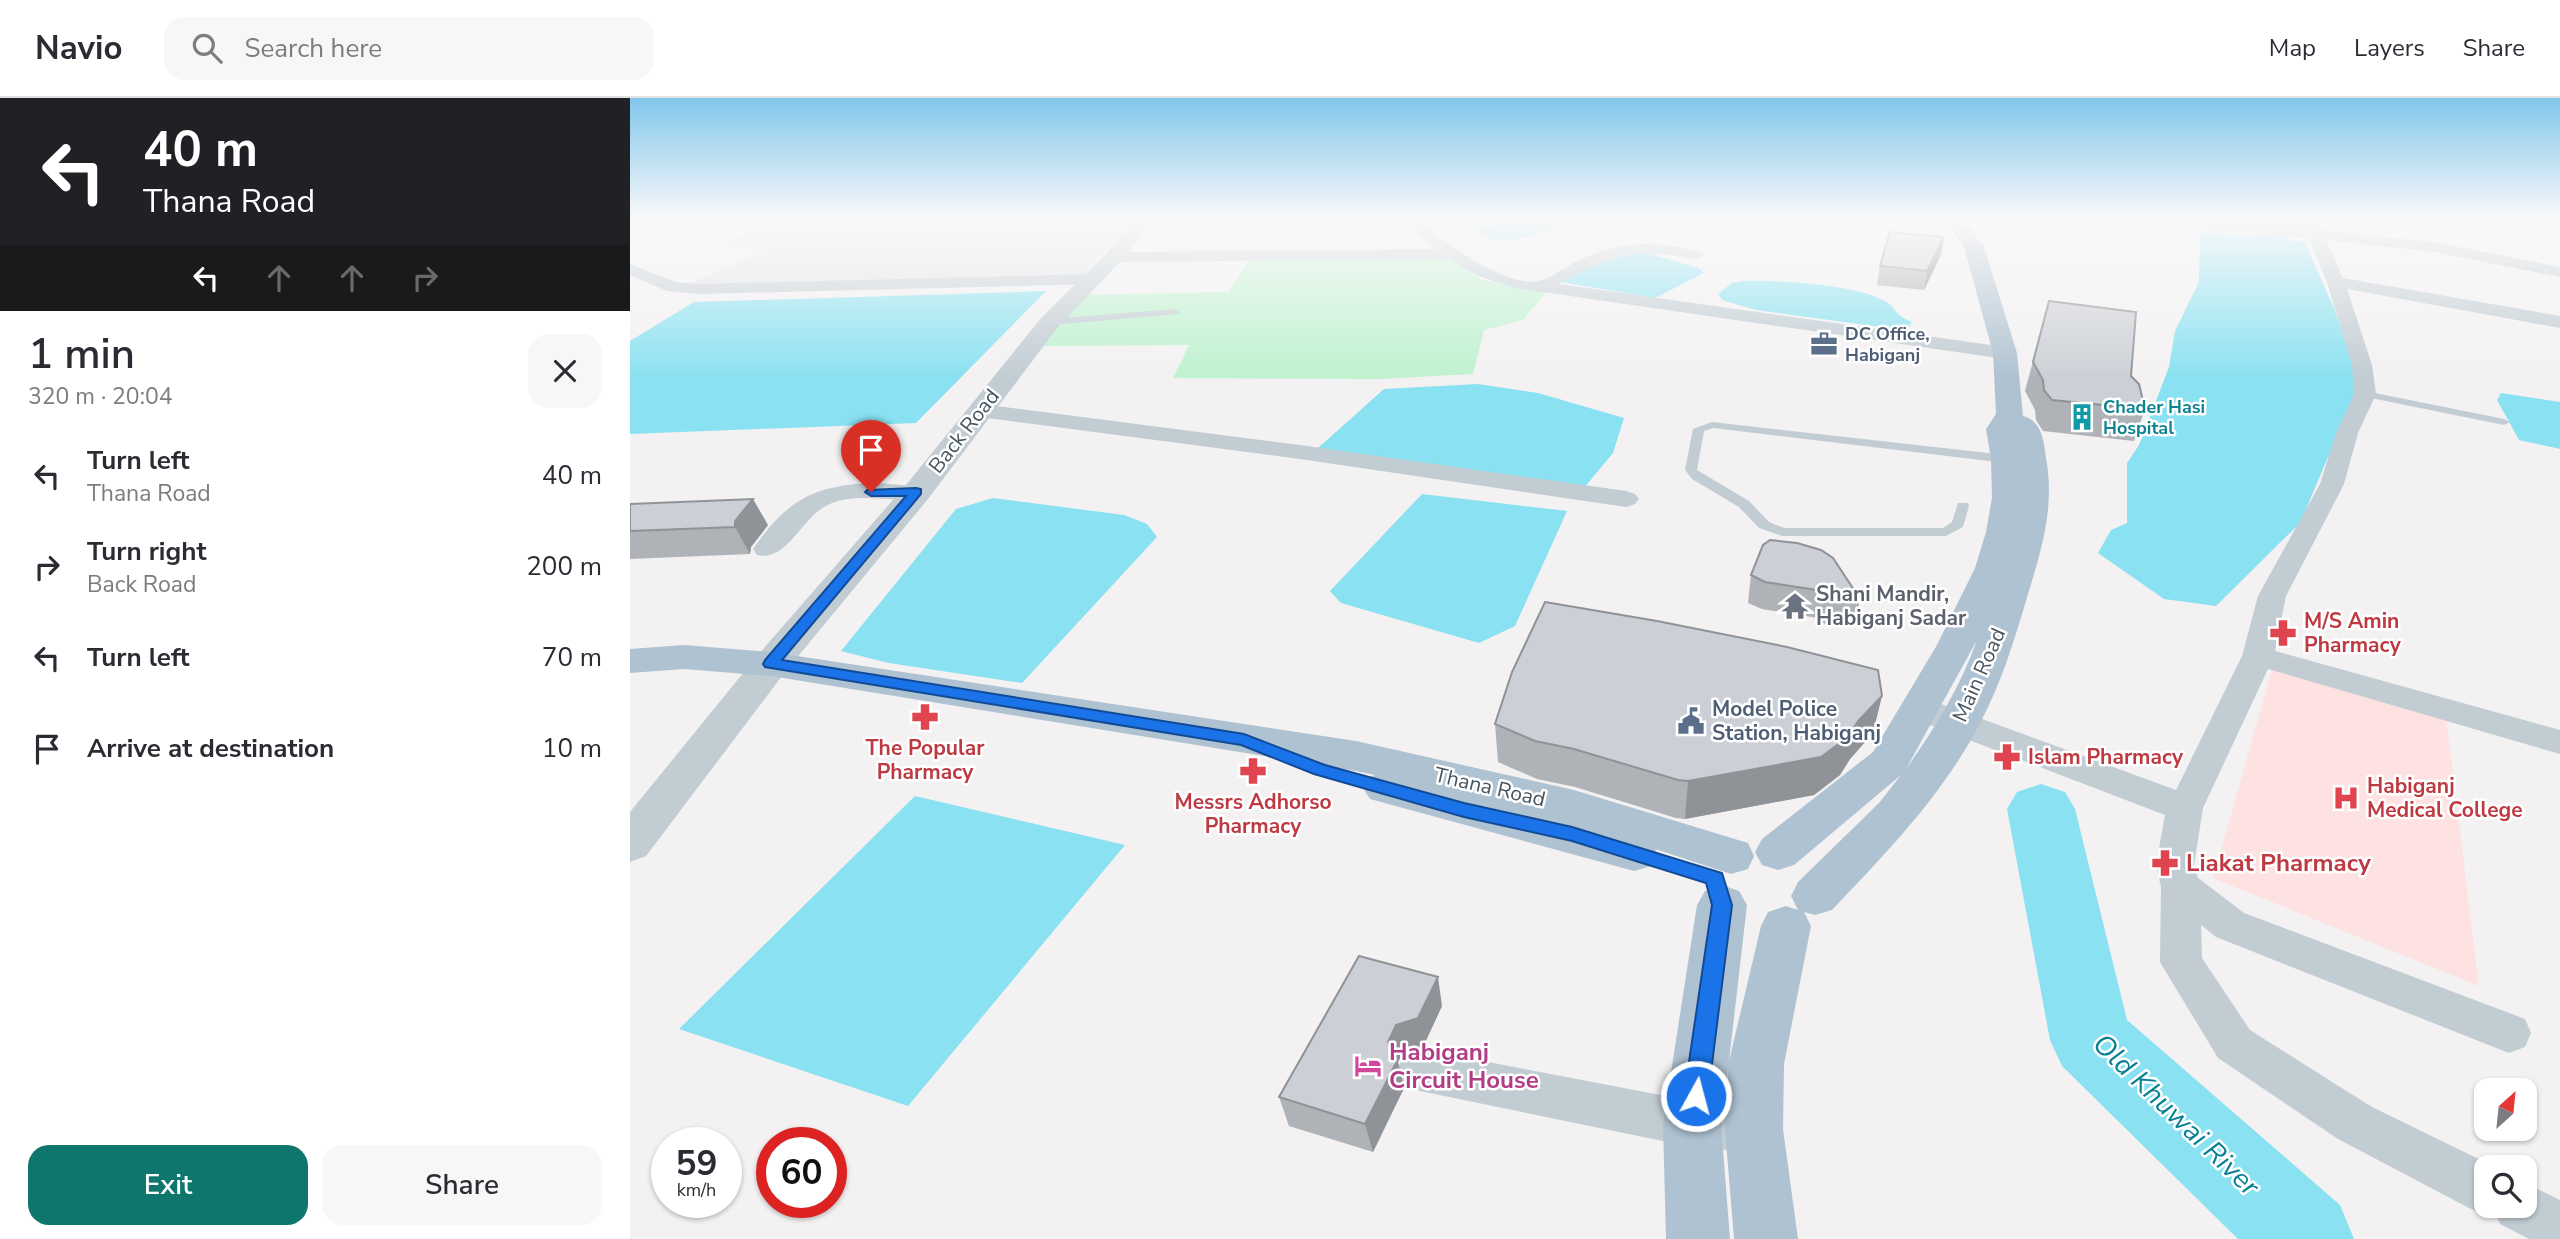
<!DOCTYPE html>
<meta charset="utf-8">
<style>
body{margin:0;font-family:"Nunito Sans",sans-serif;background:#f7f7f7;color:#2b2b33;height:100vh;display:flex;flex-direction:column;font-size:26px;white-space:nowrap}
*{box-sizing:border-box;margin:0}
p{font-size:23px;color:#7c7c81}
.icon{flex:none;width:38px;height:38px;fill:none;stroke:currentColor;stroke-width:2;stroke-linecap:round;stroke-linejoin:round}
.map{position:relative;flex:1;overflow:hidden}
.drawer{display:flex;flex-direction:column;background:#fff;width:630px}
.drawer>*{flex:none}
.banner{background:#202124;color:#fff;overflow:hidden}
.needle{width:46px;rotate:27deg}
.controls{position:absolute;left:1844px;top:980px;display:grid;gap:14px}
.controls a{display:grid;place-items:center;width:63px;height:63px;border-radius:14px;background:#fff;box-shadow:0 2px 5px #0004;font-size:35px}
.speed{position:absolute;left:21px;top:1029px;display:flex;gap:14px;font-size:35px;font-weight:700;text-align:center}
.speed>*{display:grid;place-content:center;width:91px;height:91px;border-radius:50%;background:#fff;box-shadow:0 2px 5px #0004;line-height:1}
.speed small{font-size:18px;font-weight:400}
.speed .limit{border:10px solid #d22;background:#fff;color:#111}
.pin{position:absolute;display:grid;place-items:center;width:60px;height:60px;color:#fff;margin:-72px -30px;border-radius:50% 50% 50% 0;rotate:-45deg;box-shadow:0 0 7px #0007}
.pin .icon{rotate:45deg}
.me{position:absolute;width:77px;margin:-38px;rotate:7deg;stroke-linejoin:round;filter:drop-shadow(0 0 5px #0008)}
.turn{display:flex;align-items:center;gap:24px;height:147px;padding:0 28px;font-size:32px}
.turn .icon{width:91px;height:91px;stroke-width:2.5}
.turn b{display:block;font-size:49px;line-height:60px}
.lanes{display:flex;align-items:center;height:66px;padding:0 28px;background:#0003;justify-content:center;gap:35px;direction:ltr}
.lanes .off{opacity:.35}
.round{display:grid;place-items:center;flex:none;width:74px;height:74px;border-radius:21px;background:#f7f7f7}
.summary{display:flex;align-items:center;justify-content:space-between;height:119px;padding:0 28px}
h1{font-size:42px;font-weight:600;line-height:52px}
.cta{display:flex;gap:14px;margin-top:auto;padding:14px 28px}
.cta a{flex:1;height:80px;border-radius:21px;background:#0f766e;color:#fff;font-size:28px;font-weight:600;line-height:80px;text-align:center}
.cta a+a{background:#f7f7f7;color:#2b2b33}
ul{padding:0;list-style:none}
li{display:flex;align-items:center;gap:21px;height:91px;padding:0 28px}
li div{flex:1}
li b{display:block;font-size:26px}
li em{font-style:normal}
header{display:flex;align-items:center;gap:42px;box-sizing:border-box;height:98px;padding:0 35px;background:#fff;border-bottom:2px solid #e1e1e2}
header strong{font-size:33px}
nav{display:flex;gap:38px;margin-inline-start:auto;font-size:24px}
.search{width:490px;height:63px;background:#f7f7f7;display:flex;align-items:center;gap:18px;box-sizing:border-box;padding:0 24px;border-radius:21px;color:#7c7c81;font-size:26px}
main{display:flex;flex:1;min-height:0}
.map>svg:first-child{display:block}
.education{fill:#e4e2e3}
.medical{fill:#fde2e1}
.green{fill:#bef2cf}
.water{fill:#89e1f1}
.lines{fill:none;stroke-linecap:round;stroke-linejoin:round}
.river{fill:#89e1f1;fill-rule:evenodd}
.service{fill:#c1ccd3;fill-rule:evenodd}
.minor{fill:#c1ccd3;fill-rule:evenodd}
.tertiary{fill:#c1ccd3;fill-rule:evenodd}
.primary{fill:#afc2d1;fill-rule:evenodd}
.wall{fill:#afb3b8}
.shaded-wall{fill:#8f9296}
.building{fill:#ccd0d6;stroke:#8f9296;stroke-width:2}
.route{fill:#1a73e8;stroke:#114b97;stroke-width:2}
.labels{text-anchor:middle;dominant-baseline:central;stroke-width:5;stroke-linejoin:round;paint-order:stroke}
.far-service-label{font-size:18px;font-weight:bold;fill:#4e5e75;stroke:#fff;text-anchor:start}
.far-culture-label{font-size:18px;font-weight:bold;fill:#0d838f;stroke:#fff;text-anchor:start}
.street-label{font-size:21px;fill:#475560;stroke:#fff}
.worship-label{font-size:21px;font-weight:bold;fill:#5b616d;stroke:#fff;text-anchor:start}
.health-label{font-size:21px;font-weight:bold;fill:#be3a42;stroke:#fff;text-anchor:start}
.service-label{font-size:21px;font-weight:bold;fill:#4e5e75;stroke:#fff;text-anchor:start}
.near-health-label{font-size:24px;font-weight:bold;fill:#be3a42;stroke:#fff;text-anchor:start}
.near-hotel-label{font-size:24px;font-weight:bold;fill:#b23c85;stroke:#fff;text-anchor:start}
.near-water-label{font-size:28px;font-style:italic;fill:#077f95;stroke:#fff}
</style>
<header>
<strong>Navio</strong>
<div class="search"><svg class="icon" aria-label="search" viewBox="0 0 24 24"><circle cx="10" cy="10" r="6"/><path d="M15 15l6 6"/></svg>Search here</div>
<nav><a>Map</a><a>Layers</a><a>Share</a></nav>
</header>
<main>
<section class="drawer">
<div class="banner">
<div class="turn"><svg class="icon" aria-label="left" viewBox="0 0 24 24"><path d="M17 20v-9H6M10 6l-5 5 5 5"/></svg><div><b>40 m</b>Thana Road</div></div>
<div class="lanes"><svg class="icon" aria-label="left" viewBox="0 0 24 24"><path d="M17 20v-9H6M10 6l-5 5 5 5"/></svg><svg class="icon off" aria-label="ahead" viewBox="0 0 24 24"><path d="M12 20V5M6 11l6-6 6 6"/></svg><svg class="icon off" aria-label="ahead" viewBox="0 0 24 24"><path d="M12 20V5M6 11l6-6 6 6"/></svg><svg class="icon off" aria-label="right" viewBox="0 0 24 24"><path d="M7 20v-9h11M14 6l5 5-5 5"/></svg></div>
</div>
<div class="summary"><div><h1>1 min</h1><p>320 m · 20:04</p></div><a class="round"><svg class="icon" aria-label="close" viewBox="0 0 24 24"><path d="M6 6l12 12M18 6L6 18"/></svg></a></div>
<ul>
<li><svg class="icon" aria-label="left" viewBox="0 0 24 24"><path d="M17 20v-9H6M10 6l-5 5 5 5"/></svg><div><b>Turn left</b><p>Thana Road</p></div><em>40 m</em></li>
<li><svg class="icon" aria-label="right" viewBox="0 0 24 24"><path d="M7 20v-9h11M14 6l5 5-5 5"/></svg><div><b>Turn right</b><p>Back Road</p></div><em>200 m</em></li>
<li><svg class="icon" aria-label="left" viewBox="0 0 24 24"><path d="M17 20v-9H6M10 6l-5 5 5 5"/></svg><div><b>Turn left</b></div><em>70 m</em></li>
<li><svg class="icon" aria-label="arrive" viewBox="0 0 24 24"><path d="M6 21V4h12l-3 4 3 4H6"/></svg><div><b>Arrive at destination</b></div><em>10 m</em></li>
</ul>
<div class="cta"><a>Exit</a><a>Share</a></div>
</section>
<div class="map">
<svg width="1930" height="1141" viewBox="0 0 1930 1141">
<rect width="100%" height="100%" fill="#f3f1f1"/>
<path class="education" d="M210 121H332L501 125 449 181 55 187 137 153 95 145 143 123 195 124Z"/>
<path class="medical" d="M1642 572 1816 620 1849 888 1583 780Z"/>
<path class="green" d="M813 156 852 182 917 193 893 222 854 232 843 276 749 281 543 280 559 247 414 248 448 197 598 194 621 160Z"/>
<path class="water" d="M888 121H934L944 126 889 141 864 143 842 130Z
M1577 121H1677L1679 122 1676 131 1622 128Z
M1570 135 1653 139 1675 145 1704 210 1730 284 1670 425 1586 508 1534 501 1468 455 1481 432 1497 425V365L1509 347 1539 269 1545 233 1569 184Z
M1013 154 1069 170 1074 175 1025 200 931 184C958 168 982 159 1013 154Z
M1113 183C1147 182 1224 186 1253 202 1267 209 1262 216 1282 224L1278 229 1258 230 1126 212 1092 202 1088 196 1102 185Z
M416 193 286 325 0 336V243L64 204Z
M848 286 908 295 994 320 983 355 948 397 678 359 754 291Z
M1871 295 1930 304V351L1889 342 1867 302Z
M792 396 937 413 885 528 849 545 711 505 700 493Z
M363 400 494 417 517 426 527 439 392 585 259 565 211 553 326 411Z
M285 698 495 747 278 1008 49 931Z"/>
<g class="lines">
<path class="river" d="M1411 686 1435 694 1445 711 1497 922 1710 1107 1724 1141H1608L1432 968 1420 942 1377 711 1387 694Z"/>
<path class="service" d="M545 211 550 214 548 216 420 227 415 224 420 221Z
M1735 293 1874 321 1880 324 1874 327 1731 298 1730 296Z
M1082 324 1376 357 1382 361 1376 365 1083 330 1074 333 1067 372 1119 403 1139 424 1154 430H1313L1322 424 1328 405H1338L1339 408 1333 429 1316 438H1152L1129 430 1109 409 1062 381 1055 372 1063 331Z"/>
<path class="minor" d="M769 121C774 121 781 120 786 121 794 123 804 135 811 140 833 157 880 188 908 183 920 181 935 169 947 163 992 142 1024 142 1072 154L1074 157 1066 162C1006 148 982 157 929 186L1375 249 1382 251 1385 255 1382 259 1375 261 885 190 848 178 819 161 484 164 476 159 484 154 805 151Z
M1487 121H1552L1675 131 1671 121H1687L1691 132 1804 144 1930 169V179L1804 154 1696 142 1713 180 1930 218V230L1717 191 1742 267 1746 296 1728 335 1714 386 1656 498 1645 553 1930 632V656L1638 571 1573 710 1564 767 1568 780 1614 815 1895 921 1901 935 1895 949 1879 955 1586 839 1571 827 1572 860 1620 932 1742 1009 1865 1069H1857V1108H1895V1085L1930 1102V1141H1899L1870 1126 1865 1114 1857 1117 1839 1110 1708 1041 1588 960 1530 864 1531 789 1526 767 1535 717 1279 619 1275 611 1279 603 1291 600 1303 603 1546 692 1612 558 1628 498 1690 386 1706 335 1724 296 1722 267 1697 184 1679 140 1495 126Z
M0 166 46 184 68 186 462 176 471 181 462 186 68 196 37 193 0 177Z
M350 306 670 347 996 393 1005 396 1009 401 1005 406 996 409 670 361 342 318 339 313 342 308Z
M248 385 296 389 300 394 296 399C263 407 224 391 194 409 171 422 156 464 127 457L123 451C158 400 187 386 248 385Z
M790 951 1062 1003 1124 1008 1141 1015 1148 1031 1141 1047 1124 1054 1062 1049 790 993 774 987 767 972 774 957Z"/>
<path class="tertiary" d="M503 121H522L491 163 428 229 298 401 155 574 16 758 0 764V714L127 558 276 387 412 219 477 155Z"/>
<path class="primary" d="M1314 121H1333L1354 149 1387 255 1393 318C1414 323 1414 348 1417 366 1424 412 1411 453 1398 496 1385 540 1372 584 1350 625 1313 697 1257 754 1202 812L1185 817 1174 814 1181 828 1154 966 1153 1031 1168 1141H1104L1095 1031 1098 971 1091 1026 1100 1141H1036L1033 1026 1067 807 1075 793 1092 787 1109 793 1117 807 1099 963 1131 828 1138 814 1156 808 1168 812 1161 798 1168 784 1249 705 1271 677 1164 767 1148 772 1132 767 1125 754 1132 741 1243 654 1307 547 1345 470 1356 434 1362 400 1361 361 1356 331 1366 316 1363 255 1334 149ZM1347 542C1330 590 1305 630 1276 671Z
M54 547 141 554 726 643 944 692 1118 745 1124 758 1118 771 1101 776 1025 751 1027 755 1021 768 1004 773 740 701 733 690 740 679 745 677 726 673 141 578 54 571 0 575V551Z"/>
</g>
<path class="wall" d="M1311 157 1294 192 1247 187 1250 168Z
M1419 203 1501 278 1515 311 1504 343 1413 333 1406 322 1405 312 1395 293Z
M0 406 138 427 121 449 120 456 0 461Z
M1121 477 1230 501 1225 528H1197L1188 520 1132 511 1118 505Z
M865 626 1243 635 1220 661 1210 677 1184 697 1055 721 1046 720 945 689 907 681 868 664Z
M812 908 793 949 772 956 768 964 774 990 743 1054 659 1028 649 999Z"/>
<path class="shaded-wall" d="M1314 139 1311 157 1294 192 1297 173Z
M123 401 138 427 121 449 120 456 105 429V423Z
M1252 598 1243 635 1220 661 1210 677 1184 697 1055 721 1058 683 1228 623Z
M808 879 812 908 793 949 772 956 768 964 774 990 743 1054 735 1026 758 944 766 927Z"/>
<path class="building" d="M1260 134 1314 139 1297 173 1250 168Z
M1419 203 1506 214 1501 278 1509 286 1515 311 1422 302 1414 292 1413 282 1403 264Z
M123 401 105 423V429L0 433V406Z
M1140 442 1167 445 1191 452 1203 460 1230 501H1202L1193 493 1135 484 1121 477 1133 447Z
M915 504 1027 523 1157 549 1248 572 1252 598 1228 623 1218 639 1191 659 1058 683 1048 682 944 651 905 643 865 626 882 574Z
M729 858 808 879 788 920 766 927 758 944 768 961 735 1026 649 999Z"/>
<linearGradient id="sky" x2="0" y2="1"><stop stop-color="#82c6ec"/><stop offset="0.43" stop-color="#faf9f9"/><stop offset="1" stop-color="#faf9f9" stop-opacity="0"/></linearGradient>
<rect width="1930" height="281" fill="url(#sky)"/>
<path class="route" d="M286 390 291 391V396L152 562 614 636 695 667 834 705 942 729 1092 775 1102 807 1078 998 1074 1006 1066 1010 1057 1006 1054 998 1082 807 1076 785 942 743 834 719 684 676 611 647 135 569 133 566 135 562 276 398H241L235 394 237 392Z"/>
<defs>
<symbol id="office-bare" viewBox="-9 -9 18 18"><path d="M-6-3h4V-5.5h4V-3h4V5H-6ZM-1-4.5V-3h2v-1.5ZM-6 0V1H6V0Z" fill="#5c6f8a" stroke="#fff" stroke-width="2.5" paint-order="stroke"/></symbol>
<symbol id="building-bare" viewBox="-9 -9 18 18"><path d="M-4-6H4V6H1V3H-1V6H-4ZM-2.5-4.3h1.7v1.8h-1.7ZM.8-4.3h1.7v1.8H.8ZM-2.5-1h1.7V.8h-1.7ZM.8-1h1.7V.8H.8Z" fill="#0f9aa8" stroke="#fff" stroke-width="2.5" paint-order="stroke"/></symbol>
<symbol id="temple-bare" viewBox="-9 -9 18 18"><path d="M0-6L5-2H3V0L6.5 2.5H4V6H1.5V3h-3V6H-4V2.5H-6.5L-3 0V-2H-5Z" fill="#6b7280" stroke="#fff" stroke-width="2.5" paint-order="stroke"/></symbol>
<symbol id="pharmacy-bare" viewBox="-9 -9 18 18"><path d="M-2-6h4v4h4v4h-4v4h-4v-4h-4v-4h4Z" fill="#e0444e" stroke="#fff" stroke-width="2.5" paint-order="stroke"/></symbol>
<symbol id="civic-bare" viewBox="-9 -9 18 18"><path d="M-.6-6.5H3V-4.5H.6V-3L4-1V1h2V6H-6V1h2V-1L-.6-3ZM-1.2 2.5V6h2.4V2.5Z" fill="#5c6f8a" stroke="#fff" stroke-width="2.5" paint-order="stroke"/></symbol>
<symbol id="hospital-bare" viewBox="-9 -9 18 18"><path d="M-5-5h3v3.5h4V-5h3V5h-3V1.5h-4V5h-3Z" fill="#e0444e" stroke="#fff" stroke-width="2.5" paint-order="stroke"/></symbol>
<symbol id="hotel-bare" viewBox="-9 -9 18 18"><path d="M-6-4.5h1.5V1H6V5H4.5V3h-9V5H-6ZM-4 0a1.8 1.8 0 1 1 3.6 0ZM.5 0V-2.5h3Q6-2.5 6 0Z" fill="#d1479c" stroke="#fff" stroke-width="2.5" paint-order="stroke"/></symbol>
</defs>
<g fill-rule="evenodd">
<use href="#office-bare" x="1175" y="227" width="38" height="38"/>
<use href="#building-bare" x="1433" y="300" width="38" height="38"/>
<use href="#temple-bare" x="1146" y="489" width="38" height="38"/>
<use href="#pharmacy-bare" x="1634" y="516" width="38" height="38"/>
<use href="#pharmacy-bare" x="276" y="600" width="38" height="38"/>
<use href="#civic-bare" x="1042" y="604" width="38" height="38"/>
<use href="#pharmacy-bare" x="1358" y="640" width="38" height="38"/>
<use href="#pharmacy-bare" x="604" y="654" width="38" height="38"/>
<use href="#hospital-bare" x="1697" y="681" width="38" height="38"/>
<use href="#pharmacy-bare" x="1516" y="746" width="38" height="38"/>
<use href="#hotel-bare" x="719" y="949" width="38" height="38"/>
</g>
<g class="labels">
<g class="far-service-label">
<text x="1215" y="236">DC Office,<tspan x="1215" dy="21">Habiganj</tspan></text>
</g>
<g class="far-culture-label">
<text x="1473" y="309">Chader Hasi<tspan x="1473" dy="21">Hospital</tspan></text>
</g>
<g class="street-label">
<text transform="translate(334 333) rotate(-52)">Back Road</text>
<text transform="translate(1349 577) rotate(-66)">Main Road</text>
<text transform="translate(860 689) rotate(13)">Thana Road</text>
</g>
<g class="worship-label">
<text x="1186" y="496">Shani Mandir,<tspan x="1186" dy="24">Habiganj Sadar</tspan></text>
</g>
<g class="health-label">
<text x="1674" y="523">M/S Amin<tspan x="1674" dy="24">Pharmacy</tspan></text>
<text x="295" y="650" text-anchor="middle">The Popular<tspan x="295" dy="24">Pharmacy</tspan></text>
<text x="1398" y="659">Islam Pharmacy</text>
<text x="1737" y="688">Habiganj<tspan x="1737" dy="24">Medical College</tspan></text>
<text x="623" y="704" text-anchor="middle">Messrs Adhorso<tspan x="623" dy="24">Pharmacy</tspan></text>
</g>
<g class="service-label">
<text x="1082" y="611">Model Police<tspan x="1082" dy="24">Station, Habiganj</tspan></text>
</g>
<g class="near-health-label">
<text x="1556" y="765">Liakat Pharmacy</text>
</g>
<g class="near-hotel-label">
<text x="759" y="954">Habiganj<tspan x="759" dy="28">Circuit House</tspan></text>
</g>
<g class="near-water-label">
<text transform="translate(1546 1017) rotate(44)">Old Khuwai River</text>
</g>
</g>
</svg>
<div class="controls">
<a><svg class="needle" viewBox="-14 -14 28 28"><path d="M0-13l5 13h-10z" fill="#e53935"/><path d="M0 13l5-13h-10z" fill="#7c7c81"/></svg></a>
<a><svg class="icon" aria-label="search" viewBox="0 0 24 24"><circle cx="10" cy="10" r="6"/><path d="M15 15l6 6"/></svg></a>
</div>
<div class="speed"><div>59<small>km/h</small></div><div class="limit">60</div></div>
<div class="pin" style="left:241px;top:394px;background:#d93025"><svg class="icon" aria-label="arrive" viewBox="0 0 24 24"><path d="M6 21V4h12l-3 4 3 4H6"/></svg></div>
<svg class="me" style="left:1066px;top:998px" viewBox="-20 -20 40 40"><circle r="17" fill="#1a73e8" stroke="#fff" stroke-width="3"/><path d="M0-11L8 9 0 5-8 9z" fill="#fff"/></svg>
</div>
</main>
